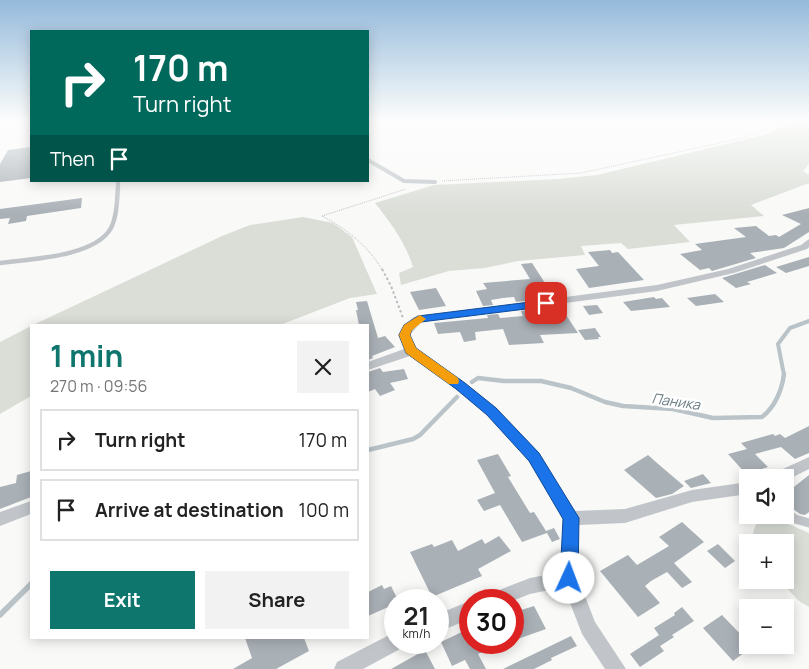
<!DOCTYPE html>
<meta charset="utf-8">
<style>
body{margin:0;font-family:Manrope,sans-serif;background:#f2f2f2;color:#222;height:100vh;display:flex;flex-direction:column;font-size:19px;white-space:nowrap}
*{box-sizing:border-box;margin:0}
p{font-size:16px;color:#767676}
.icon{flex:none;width:28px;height:28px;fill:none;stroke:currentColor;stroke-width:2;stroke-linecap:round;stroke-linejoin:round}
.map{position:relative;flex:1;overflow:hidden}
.details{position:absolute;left:30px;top:324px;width:339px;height:315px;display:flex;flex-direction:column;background:#fff;border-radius:0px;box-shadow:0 2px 12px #0003}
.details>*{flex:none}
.top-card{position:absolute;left:30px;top:30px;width:339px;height:152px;border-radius:0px;box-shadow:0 2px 12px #0003;background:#00695c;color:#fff;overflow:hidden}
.fabs{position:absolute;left:739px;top:469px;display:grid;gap:10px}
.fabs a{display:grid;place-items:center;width:55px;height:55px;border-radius:0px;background:#fff;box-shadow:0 2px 12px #0003;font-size:25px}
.speed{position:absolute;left:384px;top:589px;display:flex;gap:10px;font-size:25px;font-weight:700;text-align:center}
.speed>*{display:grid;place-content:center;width:65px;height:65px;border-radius:50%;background:#fff;box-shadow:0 2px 12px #0003;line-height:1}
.speed small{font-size:12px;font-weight:400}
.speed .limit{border:8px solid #d22;background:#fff;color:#111}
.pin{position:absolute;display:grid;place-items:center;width:42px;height:42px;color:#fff;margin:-21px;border-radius:10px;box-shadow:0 2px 8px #0006}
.me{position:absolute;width:55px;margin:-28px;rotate:2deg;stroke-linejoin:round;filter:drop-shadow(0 0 4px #0008)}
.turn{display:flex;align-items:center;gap:18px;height:105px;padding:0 20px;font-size:22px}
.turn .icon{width:65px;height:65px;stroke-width:2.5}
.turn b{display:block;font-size:35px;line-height:42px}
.then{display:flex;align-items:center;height:48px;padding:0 20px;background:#0003;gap:10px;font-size:19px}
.round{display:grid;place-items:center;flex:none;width:52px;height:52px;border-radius:0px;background:#f2f2f2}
.overview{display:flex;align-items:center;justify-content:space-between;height:85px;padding:0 20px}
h1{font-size:30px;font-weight:700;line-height:38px;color:#0f766e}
.button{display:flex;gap:10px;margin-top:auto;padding:10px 20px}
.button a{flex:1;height:58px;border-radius:0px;background:#0f766e;color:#fff;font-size:20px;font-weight:700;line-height:58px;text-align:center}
.button a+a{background:#f2f2f2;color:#222}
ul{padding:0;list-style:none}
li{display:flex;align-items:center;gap:15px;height:62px;margin:0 10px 8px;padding:0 10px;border:2px solid #e0e0e0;border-radius:0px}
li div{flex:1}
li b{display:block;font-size:19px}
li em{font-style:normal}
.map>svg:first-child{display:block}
.green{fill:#daded7}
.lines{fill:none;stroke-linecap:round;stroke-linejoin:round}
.stream-far2{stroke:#bac4c8;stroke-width:4}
.stream-far1{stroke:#bac4c8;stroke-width:4.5}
.stream{stroke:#bac4c8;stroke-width:5.5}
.building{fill:#a9b0b6}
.path-far1{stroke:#babdc0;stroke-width:1;stroke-dasharray:1 1;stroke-linecap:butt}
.path{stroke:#babdc0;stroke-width:2;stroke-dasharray:2.5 2.5;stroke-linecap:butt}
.lane-far2{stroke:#c1c5c9;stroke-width:4}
.lane-far1{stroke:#c1c5c9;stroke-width:4.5}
.lane{stroke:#c1c5c9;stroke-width:9}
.street{fill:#c1c5c9;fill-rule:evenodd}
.route{fill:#1a73e8;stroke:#114b97}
.slow{fill:#f59e0b}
.labels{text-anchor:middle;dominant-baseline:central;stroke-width:5;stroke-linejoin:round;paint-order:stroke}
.water-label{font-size:14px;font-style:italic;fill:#677980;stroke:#fff}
</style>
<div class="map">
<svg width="809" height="669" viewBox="0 0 809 669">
<rect width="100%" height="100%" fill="#f9faf8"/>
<path class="green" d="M799 120H809V164L803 171 809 175V183L751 205 764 216 674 225 690 242 628 249 621 243 581 246 585 255 518 261 485 268 449 271 401 285 399 273 413 267C405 242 391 223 375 203L434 185 559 179 597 175 760 136Z
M303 217 333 223 352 237 377 294 350 298 280 325H33L222 236 250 225Z
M31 326V396L0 414V342Z
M770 516 809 533V607L799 601 779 580H785V542H753C752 529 756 518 770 516Z"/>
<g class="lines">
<path class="stream-far2" d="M784 375 778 344 790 328 809 321"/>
<path class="stream-far1" d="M472 382 478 378 504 381H541L571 388 605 402 623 406 673 409 713 418 762 417C775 407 782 390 784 374
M368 450 413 439 420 435 457 397"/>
<path class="stream" d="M0 615 31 584"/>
</g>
<path class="building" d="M31 147V178L0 182V164L8 150Z
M82 198 81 208 27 216 26 221 8 224 10 218 0 219V209Z
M809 208V232L784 248 750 253 756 258 712 271 709 268 700 270 680 254 702 250 695 244 746 237 734 228 756 226 769 236 776 235 779 237 801 224 782 215Z
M610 250 612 253 618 252 644 280 589 288 576 269 599 266 588 252Z
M809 257V266L786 273 776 267Z
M532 263 554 297 516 302 514 297 503 298 491 300 493 305 483 306 476 291 487 289 483 283 530 279 521 264Z
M765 265 777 273 747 282 751 284 736 288 722 278Z
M436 288 446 306 419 310 410 292Z
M715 294 724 302 696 306 687 298Z
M654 297 656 299 662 298 670 307 631 311 623 302Z
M367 301 378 338 385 336 395 347 372 356 373 358 368 360V325H359L356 310H358L356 302Z
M597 305 603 313 589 315 583 306Z
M560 306 578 333 540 335 544 343 509 345 503 329 475 332 476 340 464 342 460 332 438 334 434 323 488 318 487 315 498 314 500 318 523 316 521 311Z
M595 328 601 337H598L599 339 585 340 578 330Z
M380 368 383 372 404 369 408 379 390 383 395 390 380 396 375 389 368 392V372Z
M809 426V453L795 459 781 447 755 454 768 467 746 474 728 454 747 449 741 443 773 434 775 436 780 434 785 438Z
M498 454 511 476 508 477 530 513 534 512 546 531 554 528 560 539 552 542 547 533 522 542 500 505 484 511 477 500 495 493 477 460Z
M648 455 657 463 684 486 672 494 656 498 624 470Z
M31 471V497L0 509V487L16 483 17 475Z
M703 474 711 483 691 488 684 481Z
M809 475V512L805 515 800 514 785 503V494Z
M682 522 704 542 674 563 692 582 682 588 667 572 651 581 645 586 660 603 638 617 600 571 628 555 637 565 669 546 659 537Z
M499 536 511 551 478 569 482 576 432 597 410 552 432 544 434 547 452 540 458 551 482 539 485 544Z
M718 544 735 561 725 568 707 551Z
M382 585 384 589 391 586 398 600H395V604L368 616V592Z
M534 606 546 629 512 641V613Z
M682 607 694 621 672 635 674 637 660 646 664 651 640 667 630 654 659 635 654 628 675 615 674 613Z
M722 615 748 642V645L752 647 733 661 703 628Z
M470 628V642H505L478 654 486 669H470L465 660 452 666 441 642Z
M571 636 577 646 551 658 552 660 534 669H503Z
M245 638H304L309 651 276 669H233L252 658Z
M425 650 435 669H391Z"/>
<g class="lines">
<path class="path-far1" d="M442 181 581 173 743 138 790 120
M322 216 406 189
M322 216C347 229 368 246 383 271"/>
<path class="path" d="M382 269 391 286 403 318"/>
<path class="lane-far2" d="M368 160 404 181 435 182
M118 187V181"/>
<path class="lane-far1" d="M0 263C30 259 95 257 111 228 117 216 117 200 118 186"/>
<path class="lane" d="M785 512 795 519 809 523"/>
<path class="street" d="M809 239V247L807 249 734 273 657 291 421 322 410 335 416 349 465 383 497 408 539 453 575 511 625 509 692 490 748 482V494L692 502 625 523 579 525 578 578 595 622 626 669H605L582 634 564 587 530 594 512 601V600H486L489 594 530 578 561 572 563 519 529 461 487 414 457 389 410 356 368 370V362L404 349 398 335 404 326 414 317 657 285 728 269 801 245Z
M809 457V469L785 481V478H770L772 474Z
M31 501V514L0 526V512Z
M470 601V619L438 632V614Z
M395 632V642H404L402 648 363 669H334L337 662Z"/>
</g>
<linearGradient id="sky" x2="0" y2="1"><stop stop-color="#95badb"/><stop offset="0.56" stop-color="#fcfdfc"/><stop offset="1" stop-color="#fcfdfc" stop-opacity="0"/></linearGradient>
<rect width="809" height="214" fill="url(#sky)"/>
<path class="route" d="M546 300 550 301 551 303 550 306 421 322 412 329 410 335 416 348 465 383 496 408 539 453 579 518 578 578 575 584 569 586 563 584 560 578 563 519 529 461 487 415 456 389 406 353 399 335 404 325 418 316Z"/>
<path class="slow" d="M420 315 426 319 412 330 410 335 416 348 458 378 459 381 458 384H449L406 353 399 335 404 325Z"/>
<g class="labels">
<g class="water-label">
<text transform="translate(676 401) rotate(8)">Паника</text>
</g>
</g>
</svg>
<div class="fabs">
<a><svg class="icon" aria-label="sound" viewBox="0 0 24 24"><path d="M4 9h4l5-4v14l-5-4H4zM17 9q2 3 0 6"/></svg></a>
<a>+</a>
<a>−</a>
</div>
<div class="speed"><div>21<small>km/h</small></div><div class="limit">30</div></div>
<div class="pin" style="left:546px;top:303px;background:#d93025"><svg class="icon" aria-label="arrive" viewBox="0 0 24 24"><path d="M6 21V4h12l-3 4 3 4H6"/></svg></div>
<svg class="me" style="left:569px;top:578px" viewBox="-20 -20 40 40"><circle r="19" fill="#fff"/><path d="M0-13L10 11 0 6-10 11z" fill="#1a73e8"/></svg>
<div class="top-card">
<div class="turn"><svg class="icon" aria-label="right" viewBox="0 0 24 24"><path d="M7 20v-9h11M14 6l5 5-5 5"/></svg><div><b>170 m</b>Turn right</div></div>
<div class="then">Then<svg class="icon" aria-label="arrive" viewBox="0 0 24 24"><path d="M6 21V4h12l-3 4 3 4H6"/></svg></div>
</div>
<section class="details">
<div class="overview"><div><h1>1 min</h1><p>270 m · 09:56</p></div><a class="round"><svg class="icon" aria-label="close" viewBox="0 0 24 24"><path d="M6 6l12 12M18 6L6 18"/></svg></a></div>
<ul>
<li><svg class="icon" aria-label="right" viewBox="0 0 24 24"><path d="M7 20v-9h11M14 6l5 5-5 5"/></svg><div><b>Turn right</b></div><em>170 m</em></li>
<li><svg class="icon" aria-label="arrive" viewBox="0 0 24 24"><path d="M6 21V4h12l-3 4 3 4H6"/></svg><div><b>Arrive at destination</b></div><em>100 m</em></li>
</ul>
<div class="button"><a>Exit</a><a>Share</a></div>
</section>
</div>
